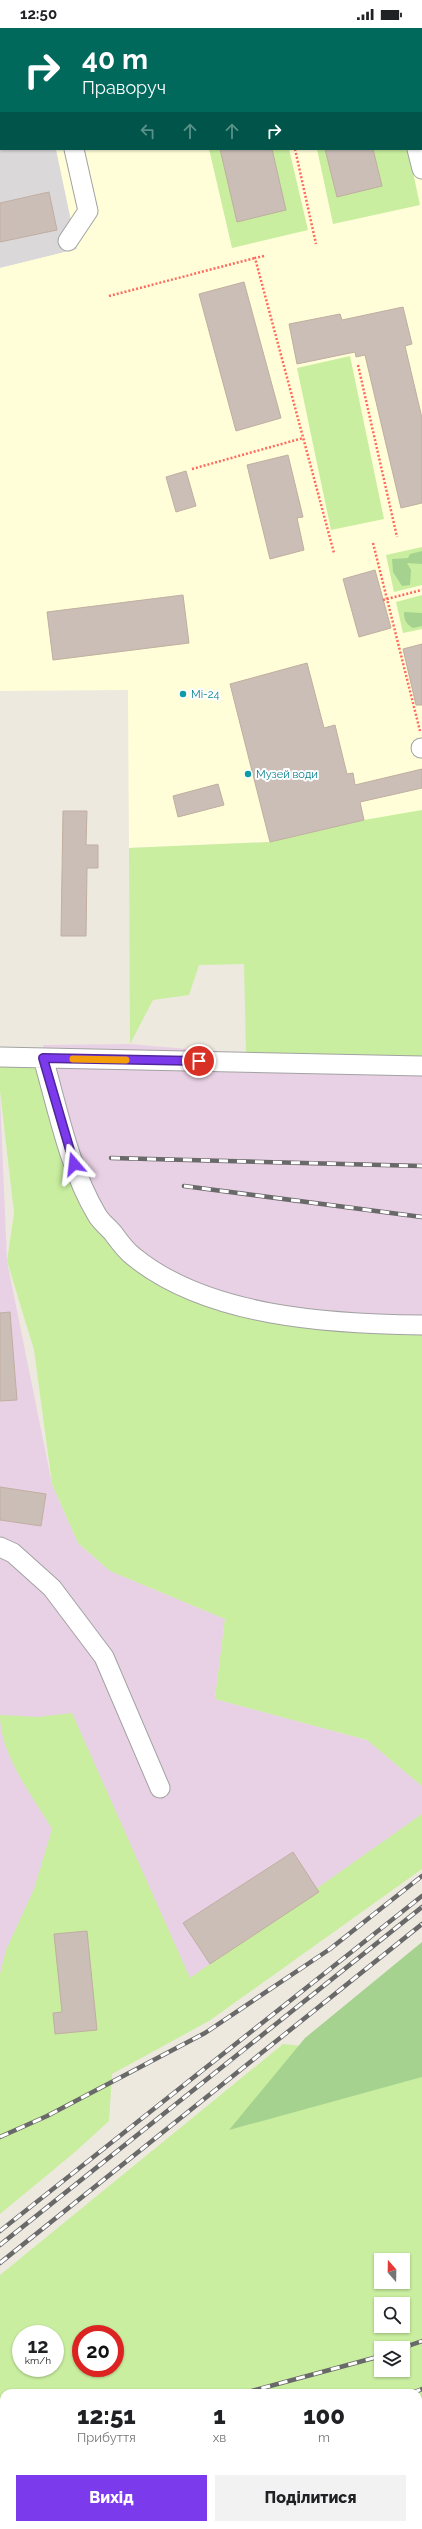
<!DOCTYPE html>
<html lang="uk">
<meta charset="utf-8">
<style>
body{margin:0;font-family:Raleway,sans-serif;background:#f2f2f2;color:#202124;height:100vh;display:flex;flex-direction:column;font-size:15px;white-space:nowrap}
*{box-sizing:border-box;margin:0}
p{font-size:13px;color:#757577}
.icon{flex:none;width:22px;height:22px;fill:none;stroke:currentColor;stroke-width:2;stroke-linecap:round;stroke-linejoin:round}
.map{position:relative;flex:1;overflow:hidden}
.details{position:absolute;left:0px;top:2361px;width:422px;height:140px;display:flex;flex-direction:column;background:#fff;border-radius:12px 12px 0 0;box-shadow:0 1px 3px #0004}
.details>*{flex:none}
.top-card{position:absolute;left:0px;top:0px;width:422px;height:122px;box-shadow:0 1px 3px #0004;background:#00695c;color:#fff;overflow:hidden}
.needle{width:26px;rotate:340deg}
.fabs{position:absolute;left:374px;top:2225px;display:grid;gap:8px}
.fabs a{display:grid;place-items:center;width:36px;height:36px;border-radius:0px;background:#fff;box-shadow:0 1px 3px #0004;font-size:20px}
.speed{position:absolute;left:12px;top:2297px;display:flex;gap:8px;font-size:20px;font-weight:700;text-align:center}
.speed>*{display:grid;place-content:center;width:52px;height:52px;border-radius:50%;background:#fff;box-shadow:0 1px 3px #0004;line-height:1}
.speed small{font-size:10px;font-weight:400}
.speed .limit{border:6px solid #d22;background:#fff;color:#111}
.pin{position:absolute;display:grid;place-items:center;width:34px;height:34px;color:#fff;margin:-17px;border:2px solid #fff;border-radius:50%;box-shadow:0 1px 4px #0007}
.me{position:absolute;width:44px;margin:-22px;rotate:343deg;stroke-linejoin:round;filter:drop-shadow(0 0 3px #0008)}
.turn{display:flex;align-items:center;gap:14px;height:84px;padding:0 16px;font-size:18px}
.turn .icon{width:52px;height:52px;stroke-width:2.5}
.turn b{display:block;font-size:28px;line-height:34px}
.lanes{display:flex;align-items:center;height:38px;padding:0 16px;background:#0003;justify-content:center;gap:20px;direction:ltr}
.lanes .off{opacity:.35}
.eta{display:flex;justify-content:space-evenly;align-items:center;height:68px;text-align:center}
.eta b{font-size:24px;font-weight:800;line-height:28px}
.button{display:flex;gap:8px;margin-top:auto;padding:8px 16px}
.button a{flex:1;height:46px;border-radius:0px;background:#7c3aed;color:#fff;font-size:16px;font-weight:800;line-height:46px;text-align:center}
.button a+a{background:#f2f2f2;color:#202124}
.status{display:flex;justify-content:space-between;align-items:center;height:28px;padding:0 20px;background:#fff;direction:ltr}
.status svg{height:11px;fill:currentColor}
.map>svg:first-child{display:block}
.residential{fill:#dad8d8}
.industrial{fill:#e8d1e4}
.education{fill:#fffed8}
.grass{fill:#c9ee9f;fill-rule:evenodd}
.forest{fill:#a6d290}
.building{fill:#cabeb6;stroke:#c1aea1}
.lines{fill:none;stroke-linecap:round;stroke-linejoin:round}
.minor-casing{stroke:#a2a2a2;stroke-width:21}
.path{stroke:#ff6a60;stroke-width:2.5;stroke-dasharray:2 2;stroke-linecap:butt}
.minor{stroke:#fff;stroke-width:19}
.rail-casing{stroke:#696969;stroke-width:4.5}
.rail{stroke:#fff;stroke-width:3;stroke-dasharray:9;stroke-linecap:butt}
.route-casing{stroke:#51269a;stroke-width:10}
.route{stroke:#7c3aed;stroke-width:7}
.slow{stroke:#f59e0b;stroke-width:7}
.culture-dot{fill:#0f9aa8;stroke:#fff;stroke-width:1.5}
.labels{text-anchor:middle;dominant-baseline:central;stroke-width:4;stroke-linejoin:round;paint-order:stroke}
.culture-label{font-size:11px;fill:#0d838f;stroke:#fff;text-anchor:start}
</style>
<div class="status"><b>12:50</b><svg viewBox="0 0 49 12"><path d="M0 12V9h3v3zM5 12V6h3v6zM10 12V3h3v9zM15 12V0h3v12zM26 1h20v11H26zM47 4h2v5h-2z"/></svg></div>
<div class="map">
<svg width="422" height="2501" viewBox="0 0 422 2501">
<rect width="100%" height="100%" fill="#eee9df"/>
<path class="residential" d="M0 0 31 1H1V121H56L77 221 0 240Z"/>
<path class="industrial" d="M130 1016 246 1026 422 1030V1297L210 1269 122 1216 79 1134 45 1036 43 1017Z
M0 1067 7 1233 52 1456 78 1515 110 1543 225 1591 215 1671 367 1712 422 1758V1786L109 2021 0 2069Z"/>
<path class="education" d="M31 0H422V783L270 814 129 820 128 662 0 663V240L77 221 56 121H421V1Z"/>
<path class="grass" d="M209 121H289L308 202 232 220Z
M317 121H408L420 177 333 196Z
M350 328 384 491 331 502 297 340Z
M422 519V557L394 564 386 527Z
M422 567V601L403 605 396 574Z
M422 782V1030L246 1026 244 936 199 937 189 967 153 972 130 1016 129 820 270 814 364 792Z
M43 1030 74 1136 122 1216 165 1248 246 1279 422 1297V1758L367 1712 215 1671 225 1591 110 1543 78 1515 52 1456 34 1322 7 1233 14 1185 0 1063V1033Z
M72 1685 190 1950 422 1786V1841L209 1993 112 2046 109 2093 75 2124 0 2186V1946L6 1922 34 1861 52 1801C32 1767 0 1727 0 1687L38 1689Z
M283 2016 422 2031V2501H0V2385H4V2497H418V2365H4V2379H0V2247ZM381 2232H403V2254H381ZM381 2276H403V2298H381ZM21 2306H55V2340H21ZM81 2306H115V2340H81ZM381 2320H403V2342H381Z"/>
<path class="forest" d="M394 0H422V115L421 1Z
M422 523V536L407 535 411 542 410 557 402 558 393 544 392 531 408 530 410 526Z
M404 584 422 585V598L413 600C406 596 404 592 404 584Z
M422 1914V2049L229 2102 305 2010Z
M4 2418V2463L0 2464V2419Z
M44 2497H150L143 2501H31Z"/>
<path class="building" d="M220 121H272L286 182 237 194Z
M325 121H373L382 158 337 169Z
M49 164 57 202 0 214V175Z
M244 254 281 390 236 403 199 266Z
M403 279 412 316 405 318 422 390V475L401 480 365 327 356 329 355 324 297 336 289 296 340 286 342 292Z
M288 427 303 489 297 490 304 522 270 531 247 437Z
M186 443 196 478 176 484 166 449Z
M375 542 391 600 359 609 343 551Z
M183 567 189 615 53 632 47 584Z
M422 616V677H416L403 621Z
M307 635 324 700 335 697 347 746 353 745 355 757 422 741V760L360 774 364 792 270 814 230 656Z
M218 756 224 777 178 789 173 768Z
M63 783H87L86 817H98V840H87L86 908H61Z
M10 1284 17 1372 0 1373V1285Z
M0 1459 46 1466 41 1498 0 1492Z
M293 1824 319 1864 210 1936 183 1895Z
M87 1903 97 2002 55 2006 53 1985 62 1984 54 1906Z"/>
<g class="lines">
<defs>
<path id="minor" d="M44 0 45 1
M389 0V1
M417 121 422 141
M68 213 88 183 74 121
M421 720H422
M0 1029 422 1038
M43 1030C58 1082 69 1140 97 1187 101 1194 108 1199 113 1205 119 1213 125 1222 133 1228 207 1289 330 1296 422 1297
M0 1519 13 1525 52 1560 104 1629 160 1760"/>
</defs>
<use href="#minor" class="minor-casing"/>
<path class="path" d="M267 0 268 1
M295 121 316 216
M264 228 255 230 334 525
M109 268 255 230
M358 337 397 509
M192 441 303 410
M373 515 420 703
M383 572 422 562"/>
<use href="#minor" class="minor"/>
<defs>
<path id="rail" d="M111 1130 422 1138
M184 1158 422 1189
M0 2109 47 2088 205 2005 330 1921 422 1848
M0 2203 422 1868
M0 2217 422 1879
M0 2235 422 1896
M402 2320 422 2313
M244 2365 381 2328
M412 2365 422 2361
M0 2387H4
M0 2481 4 2480"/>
</defs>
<use href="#rail" class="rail-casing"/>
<use href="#rail" class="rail"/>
</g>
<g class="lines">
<defs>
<path id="route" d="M74 1136 43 1030 199 1033"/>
</defs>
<use href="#route" class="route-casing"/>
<use href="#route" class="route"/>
<path class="slow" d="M73 1031 126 1032"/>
</g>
<g class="culture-dot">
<circle cx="183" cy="666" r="4"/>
<circle cx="248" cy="746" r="4"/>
</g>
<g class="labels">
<g class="culture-label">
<text x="191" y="666">Мі-24</text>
<text x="256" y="746">Музей води</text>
</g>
</g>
</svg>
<div class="fabs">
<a><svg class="needle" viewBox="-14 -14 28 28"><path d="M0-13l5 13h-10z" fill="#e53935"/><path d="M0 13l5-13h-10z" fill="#757577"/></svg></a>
<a><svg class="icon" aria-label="search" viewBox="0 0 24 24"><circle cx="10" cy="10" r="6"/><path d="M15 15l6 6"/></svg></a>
<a><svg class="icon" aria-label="layers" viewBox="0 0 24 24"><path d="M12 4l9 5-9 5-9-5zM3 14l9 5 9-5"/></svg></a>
</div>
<div class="speed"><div>12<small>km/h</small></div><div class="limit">20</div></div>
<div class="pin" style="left:199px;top:1033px;background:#d93025"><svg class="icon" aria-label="arrive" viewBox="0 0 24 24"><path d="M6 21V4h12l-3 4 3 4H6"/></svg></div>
<svg class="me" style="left:74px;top:1136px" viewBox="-20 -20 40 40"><path d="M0-17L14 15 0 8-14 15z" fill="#7c3aed" stroke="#fff" stroke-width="4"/></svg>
<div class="top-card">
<div class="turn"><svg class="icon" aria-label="right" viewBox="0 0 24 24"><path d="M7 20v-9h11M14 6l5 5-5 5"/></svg><div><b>40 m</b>Праворуч</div></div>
<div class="lanes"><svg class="icon off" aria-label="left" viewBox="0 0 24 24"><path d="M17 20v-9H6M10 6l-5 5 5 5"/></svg><svg class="icon off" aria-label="ahead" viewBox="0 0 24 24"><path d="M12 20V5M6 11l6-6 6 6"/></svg><svg class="icon off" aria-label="ahead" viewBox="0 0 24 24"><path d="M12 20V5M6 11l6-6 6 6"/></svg><svg class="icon" aria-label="right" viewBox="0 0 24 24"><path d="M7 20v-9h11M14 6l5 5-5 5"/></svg></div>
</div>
<section class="details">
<div class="eta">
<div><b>12:51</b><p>Прибуття</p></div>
<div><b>1</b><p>хв</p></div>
<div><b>100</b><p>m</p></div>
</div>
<div class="button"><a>Вихід</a><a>Поділитися</a></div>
</section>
</div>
